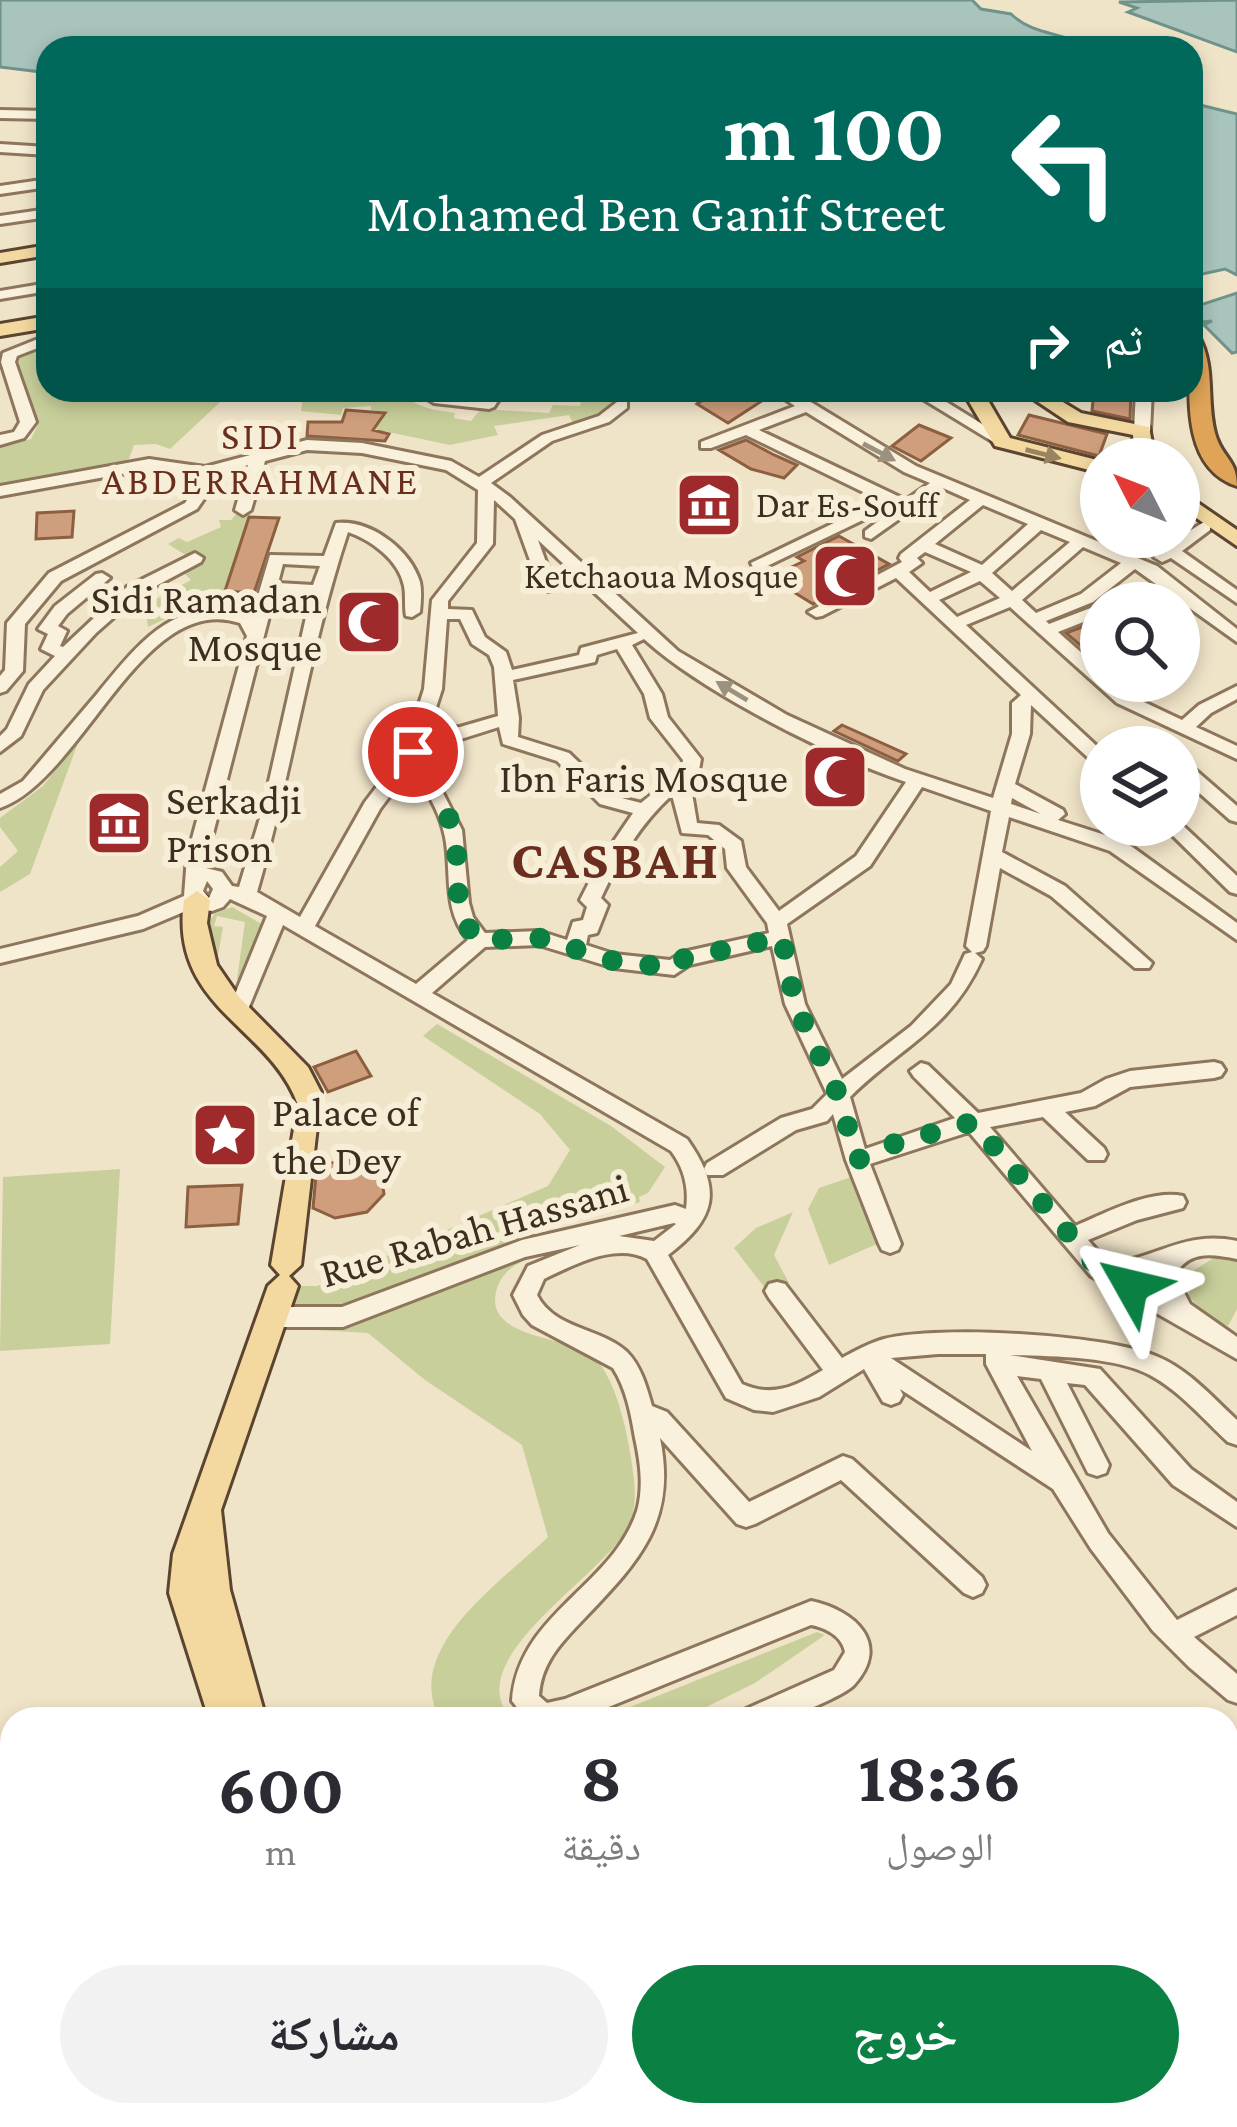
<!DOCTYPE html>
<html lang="ar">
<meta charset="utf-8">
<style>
body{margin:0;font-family:"Crimson Pro","Noto Naskh Arabic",serif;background:#f2f2f3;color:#2b2b33;direction:rtl;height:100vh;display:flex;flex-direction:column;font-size:45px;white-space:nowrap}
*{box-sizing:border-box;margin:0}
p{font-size:39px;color:#7c7c81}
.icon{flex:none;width:66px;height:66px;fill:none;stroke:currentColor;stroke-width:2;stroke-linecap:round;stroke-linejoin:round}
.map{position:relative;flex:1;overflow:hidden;direction:ltr}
.sheet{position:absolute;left:0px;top:1707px;width:1239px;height:420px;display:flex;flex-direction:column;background:#fff;border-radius:36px 36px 0 0;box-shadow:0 6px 18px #0003;direction:rtl}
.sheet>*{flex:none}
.hud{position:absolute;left:36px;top:36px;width:1167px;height:366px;border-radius:36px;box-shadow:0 6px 18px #0003;direction:rtl;background:#00695c;color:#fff;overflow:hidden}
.needle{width:78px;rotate:312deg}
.buttons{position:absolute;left:1080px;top:438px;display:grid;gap:24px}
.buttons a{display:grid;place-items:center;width:120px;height:120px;border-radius:50%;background:#fff;box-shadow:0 6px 18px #0003;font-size:60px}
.pin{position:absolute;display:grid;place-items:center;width:102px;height:102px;color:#fff;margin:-51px;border:6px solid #fff;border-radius:50%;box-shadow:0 3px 12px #0007}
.me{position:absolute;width:132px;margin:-66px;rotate:307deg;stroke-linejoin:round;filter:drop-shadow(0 0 9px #0008)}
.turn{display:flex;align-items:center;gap:42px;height:252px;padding:0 60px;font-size:54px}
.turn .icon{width:156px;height:156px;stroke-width:2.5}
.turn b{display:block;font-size:84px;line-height:102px}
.then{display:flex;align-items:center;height:114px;padding:0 60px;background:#0003;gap:24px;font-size:45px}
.eta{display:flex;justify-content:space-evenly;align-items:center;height:204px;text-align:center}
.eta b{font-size:72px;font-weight:700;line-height:84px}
.button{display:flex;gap:24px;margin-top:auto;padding:24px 60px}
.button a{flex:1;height:138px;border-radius:72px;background:#0b8043;color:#fff;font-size:48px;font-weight:700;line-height:138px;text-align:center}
.button a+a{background:#f2f2f3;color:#2b2b33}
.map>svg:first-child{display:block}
.green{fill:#c9cf9b}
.water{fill:#a9c4bc;stroke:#6f938a;stroke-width:3}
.building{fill:#cf9f7d;stroke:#8d5f41;stroke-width:3}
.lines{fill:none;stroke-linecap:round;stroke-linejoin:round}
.minor-casing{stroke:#8d765c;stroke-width:6}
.major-casing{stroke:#5b4430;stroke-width:6}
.highway-casing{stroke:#5b4430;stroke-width:6}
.minor{fill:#faf1dc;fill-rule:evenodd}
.major{fill:#f3d9a0;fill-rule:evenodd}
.highway{fill:#e0a458;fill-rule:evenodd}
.oneway{fill:#9c907e}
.oneway2{fill:#988460}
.route{stroke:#0b8043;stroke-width:21;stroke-dasharray:0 37.8}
.labels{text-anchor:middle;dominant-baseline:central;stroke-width:12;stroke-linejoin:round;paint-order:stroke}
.far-poi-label{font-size:36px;fill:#3d2e20;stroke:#f7eed8;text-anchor:start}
.far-neighbourhood-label{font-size:39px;letter-spacing:3px;fill:#6b2e1e;stroke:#f7eed8}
.poi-label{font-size:42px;fill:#3d2e20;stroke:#f7eed8;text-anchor:end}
.street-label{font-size:42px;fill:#3d2e20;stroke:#f7eed8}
.district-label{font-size:54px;font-weight:bold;letter-spacing:3px;fill:#6b2e1e;stroke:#f7eed8}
</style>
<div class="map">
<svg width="1237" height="2127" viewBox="0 0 1237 2127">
<rect width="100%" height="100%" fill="#f0e4c8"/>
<path class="green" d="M48 343V390H233L170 449 156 444 134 445 128 461 0 486V448L31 439 39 423 14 358Z
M626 392 622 405 576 429 569 415 494 426 498 435 450 445 374 429 385 412 371 410V406L343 408 341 415 301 411 303 398 376 399 379 393 419 397 413 402C429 410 437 410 455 413L454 418 471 421 481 409 549 413 553 405 580 406 582 393Z
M237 513H250L225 591 148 627 145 605 191 580 181 570 192 559 168 544 179 538 187 542 221 527 219 520H231Z
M79 740 30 874 0 892V867L18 851 0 827V818L43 786Z
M232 907 265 926 249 988 237 979 245 922 217 916 214 926 223 927 216 967 206 927 214 914Z
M437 1024 611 1126 665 1167 648 1193 639 1197 640 1202 543 1229 393 1286 361 1306 289 1311 293 1286H317L548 1186 570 1150 540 1114 423 1036Z
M120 1169 110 1344 0 1351 3 1177Z
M857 1175 879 1243 829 1265 808 1209 819 1188Z
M793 1212 774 1255 789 1283 768 1292 734 1248 756 1228Z
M569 1243 571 1248C543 1255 504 1258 496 1292 485 1340 571 1336 594 1357 619 1382 630 1445 634 1479 636 1498 635 1515 625 1532 598 1579 457 1662 512 1719H440C401 1648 503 1581 548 1537L522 1445 425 1380 368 1333 315 1330 357 1319 481 1268Z
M1215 1257H1237V1309L1228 1326 1205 1315 1189 1296 1190 1273Z
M817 1632 825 1635 755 1683 682 1719H600Z"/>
<path class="water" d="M0 0H972L981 9 1011 14C1036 38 1068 31 1084 48H48V73L41 72 0 67Z
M1237 0V52L1128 12 1137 8 1119 2Z
M1196 104 1237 114V275L1225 269 1198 275 1191 271V107Z
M1237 293V352L1232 353 1204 325 1212 321 1201 322 1191 308Z"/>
<path class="building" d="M691 390H768L771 395 728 423 697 404 704 399Z
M1094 390H1131L1130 419 1092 411Z
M346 410 385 413 373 430 389 434 385 441 307 436 308 422H342Z
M1029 415 1107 434 1099 456 1018 435Z
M919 425 951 438 921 461 892 446Z
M746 440 774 455 797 465 784 478 751 469 719 450Z
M74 511 72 537 36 539 37 513Z
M249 517 279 518 254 593 225 591Z
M839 536 889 564 813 604 787 588 791 586 777 574 804 561 797 557Z
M376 606 383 617 374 649 353 648 358 607Z
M1101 620V663L1066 633Z
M842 725 906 754 898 761 834 731Z
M830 756 866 772 840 795 805 780Z
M356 1051 371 1076 328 1092 314 1067Z
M354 1158 380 1169 384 1194 367 1212 335 1218 313 1208 316 1175 326 1164Z
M242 1185 238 1224 186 1227 188 1187Z"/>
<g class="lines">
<defs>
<path id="minor" d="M0 110 48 111V119L0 118Z
M0 144 48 147V155L0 152Z
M48 179V187L0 194V186Z
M48 209V217L0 224V216Z
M48 283V291L0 299V291Z
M48 335V344L17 356 15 362 36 422 24 438 0 445V435L14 432 20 422 1 362 3 353Z
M489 390H505L494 407 489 409 434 403 426 398 434 393 484 399Z
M772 390H791L916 466 1157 566 1237 629V642L1135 569 1093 602 1046 621 1049 624 1101 604V615L1058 632 1101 670V681H1114L1129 695 1182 720 1199 705 1237 686V699L1211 713 1196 727 1237 746V759L1117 703 1010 607 966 625 1101 750V766L1095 764 1031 705 1030 734 1015 784 1063 810 1065 814 1058 820 1124 841 1237 923V940L1110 851 1009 817 1002 852 1065 886 1152 963 1149 968H1135L1051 896 1000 868 986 946 983 951 975 953 982 959C950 1030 901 1046 850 1097L865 1149 955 1118 914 1077 910 1071 921 1063 928 1065 978 1113 1081 1093 1106 1079 1130 1071 1214 1062 1221 1064 1225 1070 1221 1076 1214 1078 1130 1087 1095 1106 1065 1112 1104 1148 1107 1154 1104 1160H1088L1043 1117 990 1127 1075 1226C1106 1213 1150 1189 1183 1196L1186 1202 1183 1208 1137 1220 1088 1240 1108 1263C1159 1259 1182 1230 1237 1241V1259C1212 1254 1189 1250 1175 1275L1190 1304 1237 1337V1359L1091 1276 969 1132 870 1164 901 1244 898 1250 890 1253 882 1250 879 1244 846 1160 833 1114 827 1121 796 1130 723 1175H707L704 1169 707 1163 781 1118 812 1109 827 1094 785 1004 772 946 689 965 674 975 614 968 539 945 485 947 432 993 687 1139C724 1191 715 1219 668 1255L742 1384C773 1398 796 1386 823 1370L769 1298 765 1291 769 1284 777 1282 785 1284 842 1358C855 1351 869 1343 884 1339 939 1325 1106 1334 1158 1357 1189 1370 1213 1398 1237 1420V1445L1228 1442C1203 1419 1180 1391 1150 1375 1115 1356 1049 1356 1010 1355L1100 1369 1191 1469 1237 1502V1527L1173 1485 1085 1385 1067 1383 1109 1465 1106 1473 1097 1476 1088 1473 1041 1379 1017 1376 1108 1533 1177 1620 1237 1590V1615L1194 1637 1237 1674V1703L1228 1700 1189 1667 1153 1631 1091 1549 1053 1489 900 1389 903 1395 899 1402 891 1405 883 1402 864 1369 819 1397 773 1412 754 1410 726 1398 647 1259C616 1242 573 1265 544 1279L537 1295C555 1330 600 1327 627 1352 641 1366 647 1388 652 1406L667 1412 749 1502 843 1456 852 1459 982 1577 986 1585 982 1593 973 1597 964 1593 841 1480 755 1524 746 1527 737 1524 660 1438C678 1525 635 1565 579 1624 558 1646 541 1665 539 1696L547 1703 565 1699 811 1601C854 1610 892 1643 854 1685 845 1695 791 1718 777 1719 765 1720 752 1719 740 1719L744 1710 834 1670 845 1652C842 1636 826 1628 811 1625L579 1719H526L512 1701C518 1614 612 1587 637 1511 644 1487 640 1461 635 1438 631 1414 626 1388 613 1368L532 1325 523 1315 513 1295 528 1266 580 1245 525 1257 343 1327H275L267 1324 263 1317 267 1310 275 1307H342L522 1240 675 1205 686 1209C689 1188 684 1168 671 1151L283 925 246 1014H232L229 1009 267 916 230 899 223 907 212 911 193 908 143 929 0 963V949L138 916 184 896 187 857 247 636 240 623C142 590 83 779 0 808V794L23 781C48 752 72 723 97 694 139 643 177 591 252 616L270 555 324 556 336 523C370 519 410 549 420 582 422 592 421 602 420 612L412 617 406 616C404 606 406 596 404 586 399 560 371 540 348 532 309 649 292 773 257 892L300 917 365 802 404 751 424 689 432 600 477 543 478 490 446 470 362 453 307 450 265 461 251 510 243 515 235 510 248 465 210 475 215 483 197 509 61 581 25 624 23 671 6 691 0 693V676L5 670 7 623 49 573 185 503 199 483 194 474 149 469 0 496V486L149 459 205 467 307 440 362 443 451 461 479 477 542 435 599 416 617 402H627V408L609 422 552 441 491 483 510 497 678 651 787 715 905 769 993 798 1012 734V703L1021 695 896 578 822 616 816 617 808 612 902 562 899 558 901 554 970 500 943 488 871 539 865 537V531L896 508 746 435 711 448H701V442L795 406ZM806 412 904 472 930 483 906 500 759 430ZM494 500 515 519 541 591H553L555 587 538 540 638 633 581 648 579 655 512 670 506 652 485 637 472 610 448 609V601L493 544ZM983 505 1028 524 982 565 935 544ZM1041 530 1070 542 1012 591 992 573ZM1083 547 1121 563 1081 594 1036 613 1022 600ZM925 552 971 572 930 592 909 572 922 563 917 558ZM283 564 320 566 313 585 278 583ZM980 581 1000 598 957 617 939 600ZM275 593 311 595 263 808 239 887 232 886 222 872 206 868 207 857ZM447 619H460L472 644 489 655 494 667 498 716 460 727 429 729 442 689ZM644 639C702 692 831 757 906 782L856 856 779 911 746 867 741 841 719 825 697 823 692 793 683 786 698 776 701 759 668 717 662 694 632 645ZM617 649 644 694 650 718 683 760 682 769 641 803 614 796 569 753 518 737 519 718 513 680 595 662 597 655ZM499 727 503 744 557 761 600 804 633 813 599 863 580 900 587 907 583 920 573 922 567 940 539 931 485 933 473 917 469 903 462 830 422 752 426 740 461 739ZM412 766C425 789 440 811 445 837 452 873 442 909 468 940L416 984 315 926 380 809ZM922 787 991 811 966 946 972 952 965 954 951 984 911 1026 842 1079 805 1004 787 924 870 866ZM672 795 682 833 708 835 725 849 727 868 767 923 769 933 683 952 670 960 614 954 586 945 588 935 597 933 608 905 601 898C619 860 640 824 672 795ZM1012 798 1041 814 1011 804ZM207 881 213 889 209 898 203 891ZM676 1224 654 1241 619 1236 674 1223ZM1153 1273V1275L1157 1290 1138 1279ZM938 1354H986V1364L1032 1451 891 1358Z
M908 390H927L1008 440 1005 443H995Z
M1136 390H1152L1150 431 1142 436 1134 431Z
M863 509 869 511V517L765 567H753L751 563Z
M1204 522 1210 524V530L1182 551 1237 590V603L1171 558 1162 562 1154 557 1164 547Z
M195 553 203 558 201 562 139 595 96 633 43 690 21 736 0 752V736L7 729 29 684 55 656 41 649 48 634 38 629 55 606 96 574 102 573 110 578 67 614 58 626 67 631 60 646 63 647 127 587Z
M1115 598 1127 599 1129 603H1107Z
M1179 759 1185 761 1237 806V822L1230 820 1179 775Z
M1179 822 1237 876V894L1230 892 1162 825H1179Z
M1237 1938V1973L1227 1977V1942Z
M646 2115H674L673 2127H643Z
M1108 2115H1180L1186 2127H1101Z"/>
<path id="major" d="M48 245V255L0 263V253Z
M48 316V328L0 336V324Z
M962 390H982L1010 438 1101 461V473L995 446Z
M1020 390H1043L1081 413 1149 427 1155 459H1135L1133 435 1068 422Z
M1179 490 1237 530V546L1179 506Z
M197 891 210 900 207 923 217 965 239 997 308 1067 321 1092 301 1265 289 1276 298 1286 221 1510 230 1590 266 1719H209L169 1593 173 1554 268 1286 280 1275 271 1265 298 1105C270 1026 169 1008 184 900Z
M368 2115H408L412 2127H372Z"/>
<path id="highway" d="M1191 333 1198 335C1216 367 1206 399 1215 433 1221 457 1237 459 1237 486 1176 466 1191 381 1191 333Z"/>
</defs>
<use href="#minor" class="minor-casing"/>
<use href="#major" class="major-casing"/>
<use href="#highway" class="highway-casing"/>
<use href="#minor" class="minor"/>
<use href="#major" class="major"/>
<use href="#highway" class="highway"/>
</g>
<defs><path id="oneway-solid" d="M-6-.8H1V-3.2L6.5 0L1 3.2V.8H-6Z" transform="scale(3)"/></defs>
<g class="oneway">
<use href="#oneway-solid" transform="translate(879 452) rotate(28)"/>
<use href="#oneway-solid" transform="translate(732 691) rotate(-149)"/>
</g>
<use class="oneway2" href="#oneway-solid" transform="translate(1043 454) rotate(14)"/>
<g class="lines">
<path class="route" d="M413 752C426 777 445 803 453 830 463 865 447 915 480 940L539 938 614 961 674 968 683 959 782 937 795 1004 839 1096 857 1160 893 1144 973 1122 1099 1269 1131 1286"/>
</g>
<defs>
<symbol id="museum-square" viewBox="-11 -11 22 22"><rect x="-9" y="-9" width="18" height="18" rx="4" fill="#9e2a2b" stroke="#f7eed8"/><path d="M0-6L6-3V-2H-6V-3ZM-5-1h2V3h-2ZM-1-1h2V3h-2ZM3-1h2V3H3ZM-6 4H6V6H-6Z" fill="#fff"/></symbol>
<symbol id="mosque-square" viewBox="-11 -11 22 22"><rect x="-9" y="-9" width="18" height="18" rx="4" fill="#9e2a2b" stroke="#f7eed8"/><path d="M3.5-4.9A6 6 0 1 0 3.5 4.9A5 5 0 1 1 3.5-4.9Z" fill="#fff"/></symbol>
<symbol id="sight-square" viewBox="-11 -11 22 22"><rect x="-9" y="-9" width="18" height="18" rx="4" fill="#9e2a2b" stroke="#f7eed8"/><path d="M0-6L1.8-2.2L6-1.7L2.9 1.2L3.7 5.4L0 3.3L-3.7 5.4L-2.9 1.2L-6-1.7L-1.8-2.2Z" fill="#fff"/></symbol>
</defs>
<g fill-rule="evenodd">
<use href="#museum-square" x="671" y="467" width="76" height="76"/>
<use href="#mosque-square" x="807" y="538" width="76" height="76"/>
<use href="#mosque-square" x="331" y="584" width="76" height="76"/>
<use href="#mosque-square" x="797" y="739" width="76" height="76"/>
<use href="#museum-square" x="81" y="785" width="76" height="76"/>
<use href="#sight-square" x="187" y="1097" width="76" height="76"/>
</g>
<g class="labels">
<g class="far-poi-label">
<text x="756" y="505">Dar Es-Souff</text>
<text x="798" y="576" text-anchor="end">Ketchaoua Mosque</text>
</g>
<g class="far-neighbourhood-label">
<text x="261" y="435">SIDI<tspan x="261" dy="45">ABDERRAHMANE</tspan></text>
</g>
<g class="poi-label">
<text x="322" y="598">Sidi Ramadan<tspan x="322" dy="48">Mosque</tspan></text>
<text x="788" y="777">Ibn Faris Mosque</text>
<text x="166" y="799" text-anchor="start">Serkadji<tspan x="166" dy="48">Prison</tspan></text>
<text x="272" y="1111" text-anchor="start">Palace of<tspan x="272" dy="48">the Dey</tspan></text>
</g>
<g class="street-label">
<text transform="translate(474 1230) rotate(-16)">Rue Rabah Hassani</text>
</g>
<g class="district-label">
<text x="616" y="860">CASBAH</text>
</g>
</g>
</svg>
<div class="buttons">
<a><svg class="needle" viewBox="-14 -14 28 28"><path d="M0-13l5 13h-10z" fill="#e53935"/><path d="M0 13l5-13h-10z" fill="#7c7c81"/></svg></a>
<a><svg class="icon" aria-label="search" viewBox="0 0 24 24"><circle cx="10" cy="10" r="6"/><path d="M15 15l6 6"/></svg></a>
<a><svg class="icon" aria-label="layers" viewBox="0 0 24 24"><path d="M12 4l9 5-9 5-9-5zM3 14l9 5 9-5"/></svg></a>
</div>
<div class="pin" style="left:413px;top:752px;background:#d93025"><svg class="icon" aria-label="arrive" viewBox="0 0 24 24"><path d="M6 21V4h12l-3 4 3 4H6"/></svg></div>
<svg class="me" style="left:1131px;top:1286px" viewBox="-20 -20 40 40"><path d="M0-17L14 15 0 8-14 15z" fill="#0b8043" stroke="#fff" stroke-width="4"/></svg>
<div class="hud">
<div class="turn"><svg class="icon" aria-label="left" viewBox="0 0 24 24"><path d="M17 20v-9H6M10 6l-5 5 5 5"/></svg><div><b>100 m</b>Mohamed Ben Ganif Street</div></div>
<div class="then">ثم<svg class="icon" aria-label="right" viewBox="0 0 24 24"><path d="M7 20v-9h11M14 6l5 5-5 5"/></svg></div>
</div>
<section class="sheet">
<div class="eta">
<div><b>18:36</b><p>الوصول</p></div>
<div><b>8</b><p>دقيقة</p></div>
<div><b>600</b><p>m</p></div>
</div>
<div class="button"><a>خروج</a><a>مشاركة</a></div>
</section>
</div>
